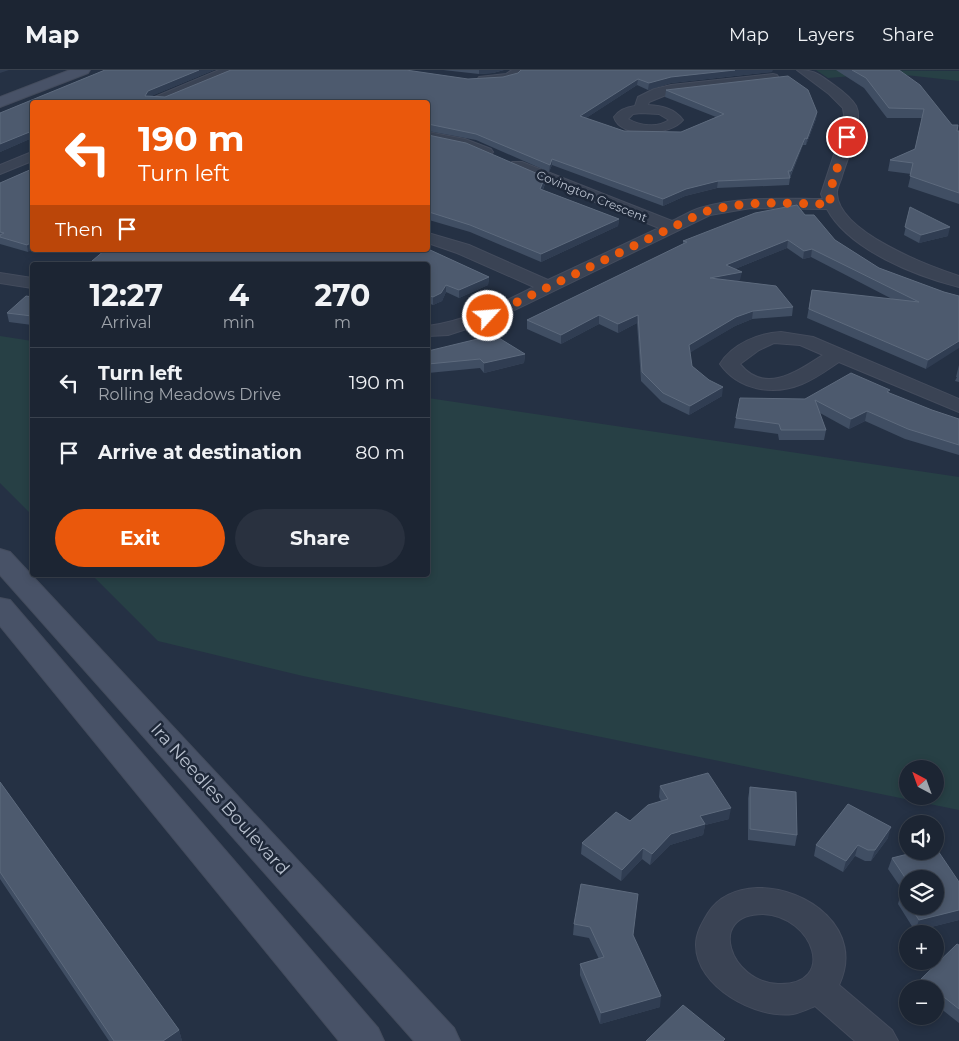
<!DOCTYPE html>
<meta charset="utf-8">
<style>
body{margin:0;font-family:Montserrat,sans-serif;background:#29313f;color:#f1f3f6;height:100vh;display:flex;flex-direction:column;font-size:19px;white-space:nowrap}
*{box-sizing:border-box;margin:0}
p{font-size:16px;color:#a0a5ac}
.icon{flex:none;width:28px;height:28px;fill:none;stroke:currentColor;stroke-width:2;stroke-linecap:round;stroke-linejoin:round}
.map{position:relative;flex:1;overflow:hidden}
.sheet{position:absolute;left:30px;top:192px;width:400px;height:315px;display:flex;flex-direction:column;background:#1c2533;border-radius:5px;box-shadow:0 2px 8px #0003,0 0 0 1px #3a424e}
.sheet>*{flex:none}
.banner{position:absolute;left:30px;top:30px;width:400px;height:152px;border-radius:5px;box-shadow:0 2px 8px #0003,0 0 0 1px #3a424e;background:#ea580c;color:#fff;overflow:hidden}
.needle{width:32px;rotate:319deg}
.buttons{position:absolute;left:899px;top:690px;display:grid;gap:10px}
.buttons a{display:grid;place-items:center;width:45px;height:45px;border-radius:50%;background:#1c2533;box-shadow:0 2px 8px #0003,0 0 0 1px #3a424e;font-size:25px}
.pin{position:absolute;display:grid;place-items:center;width:42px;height:42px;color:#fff;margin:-21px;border:2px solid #fff;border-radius:50%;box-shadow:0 1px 5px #0007}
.me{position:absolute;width:55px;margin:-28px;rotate:64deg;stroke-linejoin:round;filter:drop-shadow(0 0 4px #0008)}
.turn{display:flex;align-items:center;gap:18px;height:105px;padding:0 25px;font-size:22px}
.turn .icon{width:65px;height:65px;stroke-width:2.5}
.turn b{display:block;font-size:35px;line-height:42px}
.then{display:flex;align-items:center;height:48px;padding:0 25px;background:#0003;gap:10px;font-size:19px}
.eta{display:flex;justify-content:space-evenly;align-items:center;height:85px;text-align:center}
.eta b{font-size:30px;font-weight:700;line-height:35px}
.cta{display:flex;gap:10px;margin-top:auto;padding:10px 25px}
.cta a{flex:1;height:58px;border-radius:30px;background:#ea580c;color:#fff;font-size:20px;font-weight:700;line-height:58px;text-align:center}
.cta a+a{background:#29313f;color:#f1f3f6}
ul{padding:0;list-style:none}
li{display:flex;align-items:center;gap:15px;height:70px;padding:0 25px;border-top:1px solid #3a424e}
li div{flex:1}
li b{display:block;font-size:19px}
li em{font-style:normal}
header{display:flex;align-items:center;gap:30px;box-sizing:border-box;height:70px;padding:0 25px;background:#1c2533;border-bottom:1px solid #3a424e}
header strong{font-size:24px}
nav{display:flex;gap:28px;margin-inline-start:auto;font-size:18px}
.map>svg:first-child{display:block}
.green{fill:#274045;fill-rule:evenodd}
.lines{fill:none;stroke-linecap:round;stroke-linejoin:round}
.street-casing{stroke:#444c5d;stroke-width:2}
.secondary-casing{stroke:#444c5d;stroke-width:2}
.street{fill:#3a4354;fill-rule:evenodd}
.secondary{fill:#485267;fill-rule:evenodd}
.wall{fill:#404e63;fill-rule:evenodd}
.shaded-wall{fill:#303d52}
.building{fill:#4d5a6e;stroke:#5d6a7d}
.route{stroke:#ea580c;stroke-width:9;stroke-dasharray:0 16.2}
.labels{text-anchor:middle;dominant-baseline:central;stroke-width:5;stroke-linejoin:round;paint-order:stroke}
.far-street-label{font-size:12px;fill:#b7bfcd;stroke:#1e2839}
.near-street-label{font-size:18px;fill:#b7bfcd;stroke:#1e2839}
</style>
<header>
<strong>Map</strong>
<nav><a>Map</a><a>Layers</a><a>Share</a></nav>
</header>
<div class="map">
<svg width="959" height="971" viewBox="0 0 959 971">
<rect width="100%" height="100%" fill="#253144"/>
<path class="green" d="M816 0 959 1V11L888 3 828 8Z
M0 266 32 271V445L0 413Z
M428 328 959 407V740L303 606 158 571 92 505H428ZM908 699H935V726H908Z"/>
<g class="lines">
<defs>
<path id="street" d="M219 0H236L234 3 165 32H148L150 29Z
M512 0H527C519 9 486 19 477 10L479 7 506 4Z
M797 0C816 0 819 5 834 15 841 20 852 29 856 36 864 52 847 89 842 106 841 111 836 119 837 124 839 162 928 196 959 206V217C916 206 849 180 827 139L751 138 710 145 494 250 448 265 428 266V256C466 251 500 234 534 217L457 183 428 173V163L469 175 548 210 659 158 512 98 510 95 512 92H522L672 151C681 147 690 141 700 138 740 126 782 129 823 129L821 124 845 51 843 38 829 24Z
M773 4 777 5 779 8 777 11 671 23 649 32 648 35C662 36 674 38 683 50 671 66 620 69 614 47 619 40 627 37 635 36L638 27 654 19 671 15ZM641 43 659 44 669 50C658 58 640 56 628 49L633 44Z
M428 62 465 69 491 79 493 82 491 85 486 86 457 76 428 70Z
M32 82V91L0 104V95Z
M0 203 32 208V218L0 213Z
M781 262 813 267 959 329V342L839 292C827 300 815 309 802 314 773 326 738 320 720 294 732 274 759 263 781 262ZM774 273 800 275 823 285C798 301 765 325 740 294L759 280Z
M757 818C808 817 865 860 839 915L892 960 898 971H855L815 936C808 939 800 943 793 944 756 949 696 917 696 875 696 863 702 853 708 843 719 826 737 819 757 818ZM763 844C814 846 838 916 778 914 730 912 706 844 763 844Z"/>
<path id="secondary" d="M70 0H90L88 3 0 37V27Z
M0 479 10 482 454 958 460 971H414L0 505Z
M0 528 10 530 378 958 384 971H339L0 556Z"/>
</defs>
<use href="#street" class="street-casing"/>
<use href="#secondary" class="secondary-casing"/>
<use href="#street" class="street"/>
<use href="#secondary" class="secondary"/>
</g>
<path class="wall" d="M105 0H214L151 26 165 27 468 9 772 2 671 13 648 20 637 15 586 48 624 61 681 62 716 47 665 27 666 20 817 42 816 49 806 75H803L790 108 789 115 717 118 685 126 663 136 552 95 549 102 476 70 428 61V32H32V68L0 82V43Z
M443 0H504L493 3 479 4Z
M836 0H899L957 61H959V134L908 117 911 104 888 101 890 90 915 79 922 48H887L864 18Z
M428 65 545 114 543 120 619 149 618 156 541 192 470 162 429 150 428 152Z
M32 99 28 182 0 174V113Z
M910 137 948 166 919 173 904 165Z
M805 145 835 170 879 198 944 222 959 226 926 299 807 248 812 220 894 230 811 187 803 189 787 178 735 199 740 210 735 211 793 237 792 246 752 249 735 256 690 282 692 296 722 326 689 345 662 332 641 311 637 253 618 263 599 254 561 274 527 259V250L683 174V171Z
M428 179 489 207 488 215 459 228 446 222 442 231 433 235 428 233V195H93L92 191 105 180H428Z
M32 227V255L9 252 7 243Z
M428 281 525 284 524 293 484 303 480 298 428 303Z
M959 295V312L955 311 957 307H956Z
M889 323 932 340 959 349V385L905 369 865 351 849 359 820 343 826 360 824 370H779L778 364 734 358 736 348 805 329Z
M0 712 179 960 182 971H109L0 809Z
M660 716 729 749 705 755 703 765 670 775 650 795 642 789 621 811 581 784 582 773 630 751 661 731 659 727Z
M750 717 797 765 795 776 748 770V728Z
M888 768 871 791H865L855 786 843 802 814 786 816 775Z
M892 788 959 812V850L915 861 898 834 901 823 904 822 888 799ZM908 809 935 836H908Z
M574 854 633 865 660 937 600 954 580 905V894L599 889 589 868 573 865Z
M959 875V953L935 934V919H917L921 909Z"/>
<path class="shaded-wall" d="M0 0H9L0 3Z
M199 0H214L149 27 145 26 148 21Z
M479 0H504L493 3 479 4Z
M735 0H773L772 2 671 13 648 20 649 13 671 7Z
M638 9 637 15 580 52V46Z
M817 42 816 49 806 75 807 69Z
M32 61V68L0 82V74Z
M805 68 803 75 789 108 791 101Z
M552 89V95L549 102 550 95Z
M545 107V114L540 126V119Z
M718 111 717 118 685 126 663 136V129L686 119Z
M429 142V150L428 152V145Z
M619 149 618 156 541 192V184Z
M950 157 948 166 919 173 921 165Z
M788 170 787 178 725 203 726 195Z
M32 172V180L28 182 27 175Z
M812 179 811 187 803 189 804 181Z
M742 202 740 210 709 217 710 208Z
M489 207 488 215 459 228V220Z
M446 215V222L442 231 433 235V227Z
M753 241 752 249 735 256 688 284 689 275 736 247Z
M599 245V254L561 274V265Z
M638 245 637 253 618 263V254Z
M959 271V278L926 299 928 290Z
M525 284 524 293 484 303V293Z
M723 317 722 326 689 345 690 336Z
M867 341 865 351 849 359 851 349Z
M731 738 729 749 705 755 703 765 670 775 650 795 652 784 671 764 700 746Z
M891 757 888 768 871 791 875 780Z
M858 775 855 786 843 802 846 791Z
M643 778 642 789 621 811 622 800Z
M959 840V850L915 861 919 850Z
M661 926 660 937 600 954 601 943Z
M179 960 182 971H163Z"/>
<path class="building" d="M105 0H199L148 21 145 26 165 27 231 0H406L468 9 503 7 518 3 521 0H735L671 7 649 13 638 9 580 46 624 61 681 62 724 44 666 20 788 6 808 20 817 42 807 69 805 68 791 101H788L790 108 718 111 686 119 663 129 552 89 550 95 476 64 428 54V32H32V61L0 74V43Z
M852 0H899L920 15 952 55H958L957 61H959V123L910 106 913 93 890 90 915 79 924 39 889 38 866 8Z
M428 65 466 73 545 107 540 119 619 149 541 184 470 155 429 142 428 145Z
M32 99V172L27 175 0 167V165L4 163 0 162V113Z
M797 135 805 145H814L835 170 879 198 944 222 959 226V271L928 290 809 239 812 220 919 232 812 179 804 181 788 170 726 195 742 202 710 208 776 216 793 237 753 241 736 247 689 275 692 296 709 310 723 317 690 336 663 323 642 302 638 245 618 254 599 245 561 265 527 250 687 172 683 171 755 143Z
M910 137 950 157 921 165 905 157Z
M428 179 489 207 459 220 446 215 441 223 433 227 428 225V195H121L92 191 105 180H428Z
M26 226 32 227V246L7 243Z
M494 265 525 284 484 293 480 289 428 294V281Z
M851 303 890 320 887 322 932 340 959 349V375L908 359 867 341 851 349 815 330 826 360H781L779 354 736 348 740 328 805 329Z
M708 703 731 738 700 746 705 754 671 764 652 784 643 778 622 800 582 773 616 742 630 751 648 735 668 729 660 716Z
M0 712 179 960 163 971H114L0 802Z
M750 717 796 722 797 765 750 759Z
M848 734 891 757 875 780H868L858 775 846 791 816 775Z
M935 778H936L959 812V840L919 850 910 836H935V809H908V812L892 788 920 781H935Z
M581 814 638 824 633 865 661 926 601 943 580 894 604 887 590 857 574 854Z
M908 822V832L901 823Z
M957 874 959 875V939L935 920V919H933L921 909Z
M683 935 725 969 723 971H646Z"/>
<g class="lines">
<path class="route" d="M488 246 704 142C750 129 784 134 831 134L829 124 847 67"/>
</g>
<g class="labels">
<g class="far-street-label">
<text transform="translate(592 126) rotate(22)">Covington Crescent</text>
</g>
<g class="near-street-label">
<text transform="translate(220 729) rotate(48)">Ira Needles Boulevard</text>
</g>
</g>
</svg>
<div class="buttons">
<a><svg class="needle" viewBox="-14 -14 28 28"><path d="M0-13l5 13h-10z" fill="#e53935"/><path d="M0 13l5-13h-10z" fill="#a0a5ac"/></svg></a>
<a><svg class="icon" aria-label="sound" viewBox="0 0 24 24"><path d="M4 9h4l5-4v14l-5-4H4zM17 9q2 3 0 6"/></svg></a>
<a><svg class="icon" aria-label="layers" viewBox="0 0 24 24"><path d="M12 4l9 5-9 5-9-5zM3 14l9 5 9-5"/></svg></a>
<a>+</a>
<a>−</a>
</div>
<div class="pin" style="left:847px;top:67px;background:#d93025"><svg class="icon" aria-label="arrive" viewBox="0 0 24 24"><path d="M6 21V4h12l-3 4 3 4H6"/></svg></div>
<svg class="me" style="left:488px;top:246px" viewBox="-20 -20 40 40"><circle r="17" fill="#ea580c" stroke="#fff" stroke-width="3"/><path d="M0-11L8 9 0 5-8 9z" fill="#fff"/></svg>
<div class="banner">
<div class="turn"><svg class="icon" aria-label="left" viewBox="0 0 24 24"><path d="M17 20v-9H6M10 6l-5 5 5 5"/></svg><div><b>190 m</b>Turn left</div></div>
<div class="then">Then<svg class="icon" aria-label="arrive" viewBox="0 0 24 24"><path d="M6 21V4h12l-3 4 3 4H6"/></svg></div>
</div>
<section class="sheet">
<div class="eta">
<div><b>12:27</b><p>Arrival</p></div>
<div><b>4</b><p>min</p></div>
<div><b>270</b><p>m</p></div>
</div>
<ul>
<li><svg class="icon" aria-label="left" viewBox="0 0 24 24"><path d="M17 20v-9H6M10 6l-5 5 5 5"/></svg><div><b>Turn left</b><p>Rolling Meadows Drive</p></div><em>190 m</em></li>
<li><svg class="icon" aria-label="arrive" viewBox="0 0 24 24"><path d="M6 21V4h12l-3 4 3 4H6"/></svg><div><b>Arrive at destination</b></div><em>80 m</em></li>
</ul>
<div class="cta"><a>Exit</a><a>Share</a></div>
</section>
</div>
